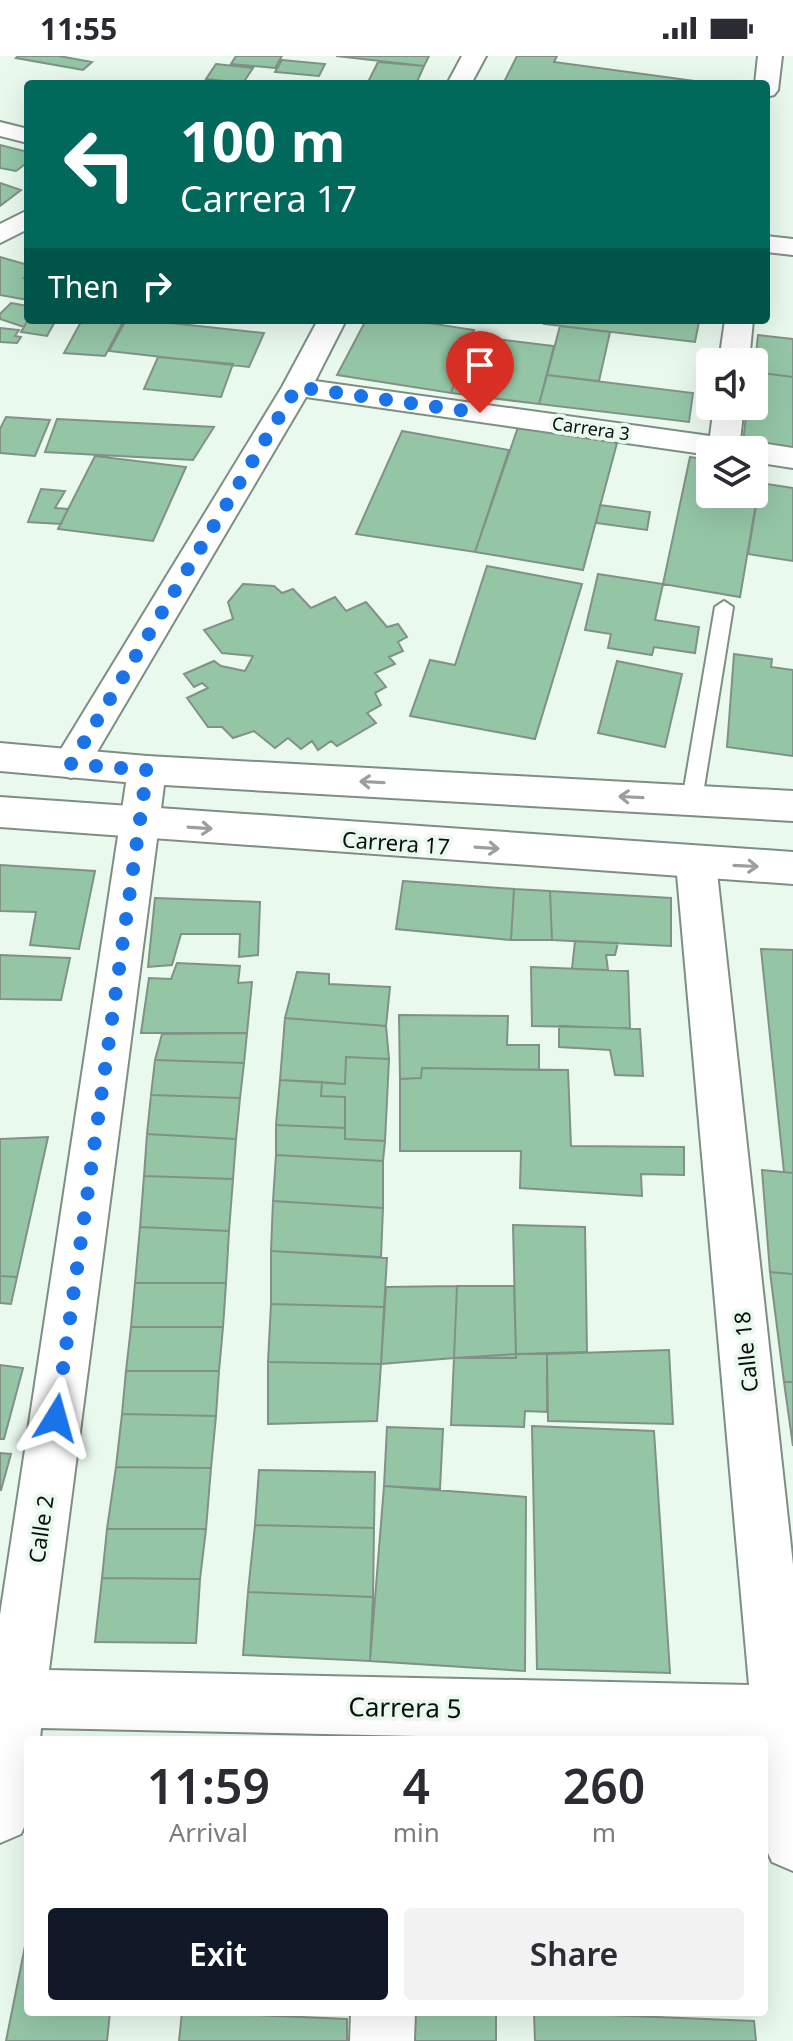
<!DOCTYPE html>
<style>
body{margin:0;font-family:"Noto Sans",sans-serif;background:#f2f2f3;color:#2b2b33;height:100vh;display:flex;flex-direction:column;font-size:30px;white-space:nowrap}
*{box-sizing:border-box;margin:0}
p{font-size:26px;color:#7c7c81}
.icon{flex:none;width:44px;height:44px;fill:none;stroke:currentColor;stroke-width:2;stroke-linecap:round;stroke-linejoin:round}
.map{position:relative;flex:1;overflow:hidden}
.panel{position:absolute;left:24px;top:1680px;width:744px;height:280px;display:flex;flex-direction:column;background:#fff;border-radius:8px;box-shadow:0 8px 32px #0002}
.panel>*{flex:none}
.hud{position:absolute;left:24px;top:24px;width:746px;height:244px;border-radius:8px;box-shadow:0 8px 32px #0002;background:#00695c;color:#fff;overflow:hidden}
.buttons{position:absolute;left:696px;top:292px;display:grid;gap:16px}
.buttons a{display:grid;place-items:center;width:72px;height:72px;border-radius:8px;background:#fff;box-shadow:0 8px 32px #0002;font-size:40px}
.pin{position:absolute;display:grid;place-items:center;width:68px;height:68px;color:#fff;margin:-82px -34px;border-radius:50% 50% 50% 0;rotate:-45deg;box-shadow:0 0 8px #0007}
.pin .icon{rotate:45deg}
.me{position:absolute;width:88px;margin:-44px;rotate:8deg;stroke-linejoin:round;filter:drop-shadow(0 0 6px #0008)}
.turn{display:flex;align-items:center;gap:28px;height:168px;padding:0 24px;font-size:36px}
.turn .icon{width:104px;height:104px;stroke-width:2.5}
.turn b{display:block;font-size:56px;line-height:68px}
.then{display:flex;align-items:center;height:76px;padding:0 24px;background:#0003;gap:16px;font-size:30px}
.eta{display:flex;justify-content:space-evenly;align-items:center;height:136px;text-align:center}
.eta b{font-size:48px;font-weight:600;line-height:56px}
.button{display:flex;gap:16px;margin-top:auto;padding:16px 24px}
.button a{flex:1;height:92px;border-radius:8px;background:#111827;color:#fff;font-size:32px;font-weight:600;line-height:92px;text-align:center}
.button a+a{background:#f2f2f3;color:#2b2b33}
.status{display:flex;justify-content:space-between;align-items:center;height:56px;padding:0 40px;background:#fff;direction:ltr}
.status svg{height:22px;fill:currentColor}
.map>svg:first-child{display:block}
.building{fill:#94c6a6;stroke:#829187;stroke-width:2}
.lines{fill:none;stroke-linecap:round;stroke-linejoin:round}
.service-casing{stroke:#7f8e84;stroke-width:4}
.minor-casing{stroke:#7f8e84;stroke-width:4}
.tertiary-casing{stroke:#7f8e84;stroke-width:4}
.secondary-casing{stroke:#7f8e84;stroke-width:4}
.service{fill:#fff;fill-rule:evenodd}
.minor{fill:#fff;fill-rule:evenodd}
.tertiary{fill:#fff;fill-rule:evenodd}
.secondary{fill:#fff;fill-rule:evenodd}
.oneway{stroke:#9d9f9d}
.route{stroke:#1a73e8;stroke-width:14;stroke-dasharray:0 25.2}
.labels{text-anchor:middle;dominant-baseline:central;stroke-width:8;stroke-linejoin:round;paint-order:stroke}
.far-street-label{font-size:18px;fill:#090f0b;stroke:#e9f9ee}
.street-label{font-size:22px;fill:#090f0b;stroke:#e9f9ee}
.near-street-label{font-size:26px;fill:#090f0b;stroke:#e9f9ee}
</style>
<div class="status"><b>11:55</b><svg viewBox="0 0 49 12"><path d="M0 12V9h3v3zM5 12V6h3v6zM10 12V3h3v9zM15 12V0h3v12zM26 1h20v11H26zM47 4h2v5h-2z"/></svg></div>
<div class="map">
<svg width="793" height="1985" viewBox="0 0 793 1985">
<rect width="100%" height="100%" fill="#e9f9ee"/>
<path class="building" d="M18 0H59L92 6 83 14 16 2Z
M236 0H282L275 12 231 8Z
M336 0H429L424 10Z
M517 0H557L554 6 717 28H503Z
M282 4 325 8 319 20 275 16Z
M378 6 424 10 416 28H367Z
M216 8 253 12 243 27 206 23Z
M0 89 28 96V106L16 115 0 112Z
M0 127 21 134 0 150Z
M0 201 28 209V219L24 222 28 223V244L0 239Z
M11 247 28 250V264L24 271 0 263V258Z
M28 264H56L47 280 21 276Z
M82 264H124L105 300 64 297Z
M126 264H143L264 277 249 311 109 295Z
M366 264H409L474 274 451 337 337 319Z
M545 264H679L699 266 695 286 544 268Z
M560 270 610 276 599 325 547 319Z
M0 272 19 274 15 280 21 281 17 287 0 286Z
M758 279 793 283V321L754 316Z
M472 280 554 290 539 348 451 337Z
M158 301 233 308 221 341 144 333Z
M754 316 793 321V393L743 387 747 350H754Z
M547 319 693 337 689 366 539 348Z
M6 361 50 364 35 400 0 397V373Z
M57 363 214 371 193 404 45 396Z
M518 371 617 387 583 514 475 496Z
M402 375 509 394 475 496 356 478Z
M95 400 186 411 153 485 58 473Z
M690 401 710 404V438H754V411L762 412 740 541 663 528Z
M760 427 793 432V505L748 498Z
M41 433 65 435 55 452 68 453 61 468 28 466Z
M600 449 650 456 647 474 596 467Z
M487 510 582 528 535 683 410 660 430 604 455 609Z
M598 518 663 528 655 564 699 571 695 597 654 591 652 599 608 592 611 578 585 574Z
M243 528 274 530 282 537 293 533 311 552 335 541 346 555 366 546 387 571 398 568 407 581 398 586 403 595 389 601 395 608 375 617 386 631 375 637 381 649 367 657 376 667 337 690 331 685 318 694 312 685 301 693 288 682 275 692 254 675 233 682 222 671H208L187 642 208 632 202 627 194 631 184 618 214 605 221 610 245 615 253 600 222 597 204 574 233 563 228 546Z
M734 598 772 603 771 611 793 614V700L727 691Z
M617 605 682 618 665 691 598 677Z
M0 809 95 815 79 893 30 889 36 856 0 855Z
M403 825 514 833 511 884 396 873Z
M514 833 550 835 552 884H511Z
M550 835 671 842V890L552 884Z
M155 842 260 846 258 899 239 901 240 878H181L172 909 148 911Z
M575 885 618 887 615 899H606L608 914 572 913Z
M761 893 793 894V1117L784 1116Z
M0 899 70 902 61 944 0 943Z
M177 907 240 910 238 927 252 926 247 977H141L149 922 171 923Z
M531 911 628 915 630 972 532 970Z
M297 916 329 918V928L390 931 386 970 285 962Z
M399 959 508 960 507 989H539V1014L422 1012 421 1022 400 1023Z
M285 962 386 970 389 1003 346 1001 345 1028 280 1024Z
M559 970 640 973 643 1020 615 1019 610 994 559 991Z
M247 977 244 1007 155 1004 162 978Z
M346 1001 389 1003 385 1085 345 1083V1041L321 1040 322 1026 345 1028Z
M155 1004 244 1007 240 1042 151 1039Z
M422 1012 568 1014 571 1090 684 1091V1119L641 1118 642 1140 520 1132 521 1095H400V1023L421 1022Z
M280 1024 322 1026 321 1040 345 1041V1072L276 1069Z
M151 1039 240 1042 236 1083 147 1078Z
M276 1069 345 1072V1083L385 1085 383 1105 276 1099Z
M147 1078 236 1083 233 1123 144 1120Z
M48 1081 17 1221 0 1220V1083Z
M276 1099 383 1105V1152L273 1145Z
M762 1114 793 1117V1218L770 1216Z
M144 1120 233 1123 229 1175 140 1171Z
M273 1145 383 1152 381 1201 271 1195Z
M513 1169 585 1171 587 1296 516 1298Z
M140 1171 229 1175 226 1227H135Z
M271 1195 387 1202 384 1251 271 1248Z
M770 1216 793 1218V1326H784Z
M0 1220 17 1221 11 1248 0 1247Z
M135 1227H226L223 1271H131Z
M457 1230H514L516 1302H454Z
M457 1230 454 1302 381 1308 386 1231Z
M271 1248 384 1251 381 1308 268 1306Z
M131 1271H223L219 1315H126Z
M669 1294 673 1368 548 1365 547 1298Z
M516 1298H547V1356L525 1355 524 1371 451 1369 454 1302Z
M268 1306 381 1308 377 1365 268 1368Z
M0 1309 23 1312 4 1383H0Z
M126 1315H219L216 1360 122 1358Z
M784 1326H793V1390Z
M122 1358 216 1360 211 1412 116 1411Z
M532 1370 654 1375 670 1617 537 1613Z
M387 1371 443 1373 440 1433 384 1430Z
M0 1397 11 1398 1 1434H0Z
M116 1411 211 1412 206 1473H107Z
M259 1414 375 1416 374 1472 255 1469Z
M384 1430 526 1441 525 1615 370 1605Z
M255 1469 374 1472 373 1541 248 1536Z
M107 1473H206L200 1523 102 1522Z
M102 1522 200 1523 196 1587 95 1586Z
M248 1536 373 1541 370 1605 243 1599Z
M28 1875V1956H110L107 1985H6Z
M182 1956 347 1963V1985H179Z
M399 1956H496V1985H398Z
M534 1956 754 1965 756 1985H535Z"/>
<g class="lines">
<defs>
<path id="service" d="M724 545 733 551 702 744 699 749H685L682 744 715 551Z"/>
<path id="minor" d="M462 0H486L471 28H447Z
M758 0H782L778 34 774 39 766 41V28H755Z
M28 154V173L0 187V168Z
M318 264H346L315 325 710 380 714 350H744L740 384 793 392V412L754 406V394H710V399L306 341 84 718 71 722 58 718 52 708 58 698 282 331Z
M725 264H753L749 306H719Z
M147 700 161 704 166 714 49 1614 749 1629 676 807 682 796 696 791 710 796 716 807 793 1509V1815L772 1806 764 1788V1684H610L41 1672 40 1684H28V1762L21 1778 0 1787V1559L128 714 133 704Z
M351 1956H415L414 1985H350Z"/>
<path id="tertiary" d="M0 66 28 73V87L0 80Z
M766 180 793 183V199L766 196Z"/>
<path id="secondary" d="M0 687 147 700 793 735V765L147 728 0 715Z
M0 741 793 796V828L0 771Z"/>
</defs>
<use href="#service" class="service-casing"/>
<use href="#minor" class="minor-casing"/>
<use href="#tertiary" class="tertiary-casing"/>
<use href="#secondary" class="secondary-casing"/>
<use href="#service" class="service"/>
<use href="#minor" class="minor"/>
<use href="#tertiary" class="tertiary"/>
<use href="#secondary" class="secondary"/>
</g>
<defs><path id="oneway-shaft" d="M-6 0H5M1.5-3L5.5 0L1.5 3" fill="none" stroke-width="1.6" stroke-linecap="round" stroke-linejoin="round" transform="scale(2)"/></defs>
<g class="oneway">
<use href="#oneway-shaft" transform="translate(372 726) rotate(-177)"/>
<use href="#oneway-shaft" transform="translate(631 741) rotate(-177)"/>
<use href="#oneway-shaft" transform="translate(200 772) rotate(4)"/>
<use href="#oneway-shaft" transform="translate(487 792) rotate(4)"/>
<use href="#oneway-shaft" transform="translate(746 810) rotate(3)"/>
</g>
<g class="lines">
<path class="route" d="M56 1362 147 714 71 708 297 331 480 357"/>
</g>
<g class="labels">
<g class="far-street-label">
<text transform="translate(591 372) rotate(8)">Carrera 3</text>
</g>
<g class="street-label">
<text transform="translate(396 786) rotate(4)">Carrera 17</text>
<text transform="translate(745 1296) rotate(-96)">Calle 18</text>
<text transform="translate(40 1473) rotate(-82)">Calle 2</text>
</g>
<g class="near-street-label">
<text transform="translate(405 1651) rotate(1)">Carrera 5</text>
</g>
</g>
</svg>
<div class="buttons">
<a><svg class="icon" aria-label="sound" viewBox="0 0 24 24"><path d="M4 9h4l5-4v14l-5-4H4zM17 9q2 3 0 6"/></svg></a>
<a><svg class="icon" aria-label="layers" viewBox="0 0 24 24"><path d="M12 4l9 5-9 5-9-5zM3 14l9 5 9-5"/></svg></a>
</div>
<div class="pin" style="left:480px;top:357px;background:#d93025"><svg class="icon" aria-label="arrive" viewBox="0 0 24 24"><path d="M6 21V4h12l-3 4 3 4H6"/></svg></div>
<svg class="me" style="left:56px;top:1362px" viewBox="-20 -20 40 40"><path d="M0-17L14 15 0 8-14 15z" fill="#1a73e8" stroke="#fff" stroke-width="4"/></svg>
<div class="hud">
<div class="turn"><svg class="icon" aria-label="left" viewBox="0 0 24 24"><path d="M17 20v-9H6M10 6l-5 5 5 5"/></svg><div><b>100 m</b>Carrera 17</div></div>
<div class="then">Then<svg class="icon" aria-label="right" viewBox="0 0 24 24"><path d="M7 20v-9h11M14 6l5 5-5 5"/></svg></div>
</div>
<section class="panel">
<div class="eta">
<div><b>11:59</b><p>Arrival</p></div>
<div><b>4</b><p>min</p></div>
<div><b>260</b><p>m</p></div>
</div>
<div class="button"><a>Exit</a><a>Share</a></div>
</section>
</div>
